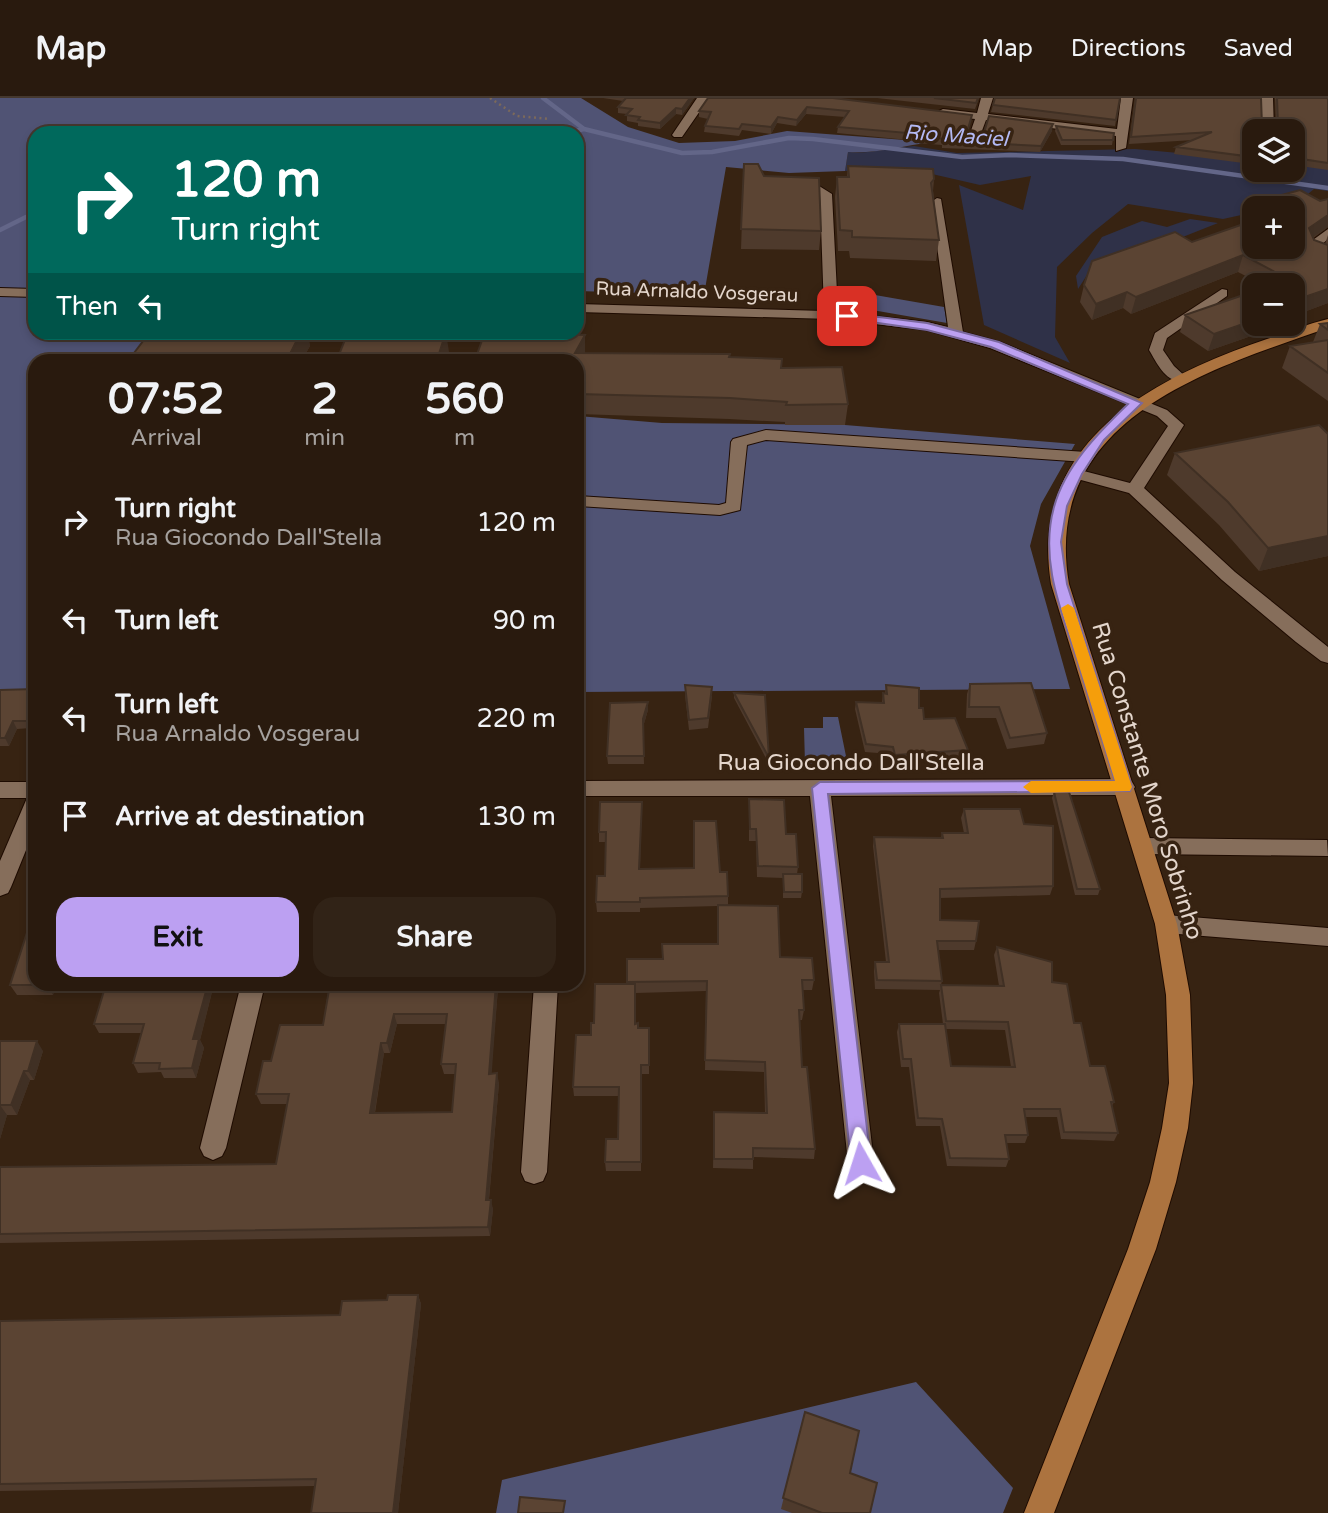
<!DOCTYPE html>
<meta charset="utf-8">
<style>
body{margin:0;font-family:"Varela Round",sans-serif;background:#312317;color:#f1f3f6;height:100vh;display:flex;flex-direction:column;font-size:26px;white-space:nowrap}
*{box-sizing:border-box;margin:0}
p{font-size:23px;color:#a5a19e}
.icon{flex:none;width:38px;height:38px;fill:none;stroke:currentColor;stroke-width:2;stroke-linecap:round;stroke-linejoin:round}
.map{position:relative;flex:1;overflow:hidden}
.side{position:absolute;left:28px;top:256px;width:556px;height:637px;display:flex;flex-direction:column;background:#291a0e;border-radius:21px;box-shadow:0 4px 10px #0003,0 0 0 2px #45382e}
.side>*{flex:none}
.guide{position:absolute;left:28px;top:28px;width:556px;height:214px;border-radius:21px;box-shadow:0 4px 10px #0003,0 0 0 2px #45382e;background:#00695c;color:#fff;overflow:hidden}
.controls{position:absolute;left:1242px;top:21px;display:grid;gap:14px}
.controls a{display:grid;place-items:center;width:63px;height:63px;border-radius:14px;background:#291a0e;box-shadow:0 4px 10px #0003,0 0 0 2px #45382e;font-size:35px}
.pin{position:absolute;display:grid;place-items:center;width:60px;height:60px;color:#fff;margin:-30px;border-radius:14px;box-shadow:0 4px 10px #0006}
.me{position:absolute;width:77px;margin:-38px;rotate:354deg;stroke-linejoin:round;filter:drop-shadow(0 0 5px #0008)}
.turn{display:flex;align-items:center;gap:24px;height:147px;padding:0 28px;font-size:32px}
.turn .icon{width:91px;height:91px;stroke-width:2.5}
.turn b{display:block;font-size:49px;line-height:60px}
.then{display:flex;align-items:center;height:66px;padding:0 28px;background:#0003;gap:14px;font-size:26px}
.eta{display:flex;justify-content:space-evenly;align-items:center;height:119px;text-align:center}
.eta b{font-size:42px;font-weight:700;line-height:49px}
.primary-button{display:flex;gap:14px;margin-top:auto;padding:14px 28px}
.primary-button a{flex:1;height:80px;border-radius:21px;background:#bca0f2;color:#111;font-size:28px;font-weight:700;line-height:80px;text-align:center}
.primary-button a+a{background:#312317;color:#f1f3f6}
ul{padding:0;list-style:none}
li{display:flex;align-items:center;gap:21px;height:98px;padding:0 28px}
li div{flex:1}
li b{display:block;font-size:26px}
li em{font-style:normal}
header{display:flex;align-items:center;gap:42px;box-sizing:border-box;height:98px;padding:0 35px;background:#291a0e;border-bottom:2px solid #45382e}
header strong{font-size:33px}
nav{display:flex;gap:38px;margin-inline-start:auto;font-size:24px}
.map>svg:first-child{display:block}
.green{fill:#2f3148}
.forest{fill:#505374}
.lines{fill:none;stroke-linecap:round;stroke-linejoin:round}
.stream{stroke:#636688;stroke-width:4.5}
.minor-casing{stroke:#1e0b00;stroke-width:2}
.major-casing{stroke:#1e0b00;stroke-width:2}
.path{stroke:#7b695b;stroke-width:2.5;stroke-dasharray:2 3.5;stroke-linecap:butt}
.minor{fill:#866e5b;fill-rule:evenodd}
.major{fill:#ac733f;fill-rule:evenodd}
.wall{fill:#4e3a2c;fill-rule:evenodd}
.shaded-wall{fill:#403024}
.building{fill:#5b4433;stroke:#403024;stroke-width:2;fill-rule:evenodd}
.route{fill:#bca0f2;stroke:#7a689d;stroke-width:2}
.slow{fill:#f59e0b}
.labels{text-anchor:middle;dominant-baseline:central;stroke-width:7;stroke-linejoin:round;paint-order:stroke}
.far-street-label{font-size:19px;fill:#e4d6cc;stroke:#372312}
.far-water-label{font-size:21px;font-style:italic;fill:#b3b9f4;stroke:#372312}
.street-label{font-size:23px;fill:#e4d6cc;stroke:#372312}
</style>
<header>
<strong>Map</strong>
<nav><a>Map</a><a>Directions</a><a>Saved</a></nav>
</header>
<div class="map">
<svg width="1328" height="1415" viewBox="0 0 1328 1415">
<rect width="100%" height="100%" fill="#372312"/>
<path class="green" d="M914 48 957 55 1135 51 1255 62V72H1293V66L1328 71V93L1314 91 1297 105 1255 110V114L1223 121 1128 106 1092 135 1057 169 1055 239 1070 265 984 227 959 87 1023 112 1031 78 980 87 932 76 885 71 845 73 848 54C870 56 891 50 914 48Z
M1190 121 1218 125 1087 177 1078 191 1076 178 1102 139 1142 123 1167 129Z"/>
<path class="forest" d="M0 0H581L628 29 679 45 735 43 787 33 931 44C904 48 875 56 848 54L845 73 789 75 726 69 704 197 578 193V35H35V234L159 235 137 262H35V599H0Z
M875 197 944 209 947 225 849 208 851 202 872 203Z
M578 318 662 325 845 327 1075 346 1041 406 1030 448 1070 591 578 594Z
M823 619H838L847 663 805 666 804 630H823Z
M916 1284 1013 1390 1003 1415H496L502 1382Z"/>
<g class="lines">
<path class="stream" d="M543 0 584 31 682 55 712 54 789 40 813 41 962 59 1010 57 1123 61 1328 90
M567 35 584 31
M0 132 26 119H35"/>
<defs>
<path id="minor" d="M697 0H709L682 39H674L672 37Z
M981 0H993L988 16 1117 31 1121 0H1133L1126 50 1116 53V38L986 22 977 46H969L967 44 975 21 943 17 937 14 943 11 977 15Z
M1261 0H1273L1274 33H1262Z
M794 84 816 86 832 96 838 214 927 224 948 229 931 104 937 100 941 101 963 234 1000 244 1167 312 1184 327 1144 390 1235 474 1328 549V565L1321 563 1296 544 1222 482 1129 395 1070 379 1068 376 1076 371 1130 385 1168 328 1157 318 990 250 926 232 831 221 578 214V206L824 213 820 98 810 93 790 91 788 88Z
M1328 131V141L1320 148 1328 156V165L1310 157 1306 147Z
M0 190 35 191V199L0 198Z
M1222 191 1227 192V198L1167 240 1163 252 1174 268 1187 280 1184 283C1166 286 1157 265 1149 252L1155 235Z
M766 332 1086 354 1094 359 1086 364 766 342 747 347 740 412 720 417 578 408V398L719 407 726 405 731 344 733 341Z
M1125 681 1132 684 1135 689 1132 694 1125 697 831 698 874 1065 870 1073 861 1077 852 1073 848 1065 810 698H578V683Z
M0 684H35V730L11 789 8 795 0 798V763L27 700H0Z
M1143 740 1327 742 1328 758 1143 756 1135 754 1132 748 1135 742Z
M1166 817 1328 830V848L1166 835 1158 832 1155 826 1158 820Z
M241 886H265L226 1050 222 1058 213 1062 204 1058 200 1050Z
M534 886H558L547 1074 543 1083 534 1086 525 1083 521 1074Z"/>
<path id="major" d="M1328 221V230C1206 272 1041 322 1069 486L1177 826 1190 897 1193 985 1188 1030 1176 1084 1156 1151 1054 1415H1024L1128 1151 1150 1084 1162 1030 1169 985 1166 897 1155 826 1051 486C1028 344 1153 280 1267 241 1287 234 1307 226 1328 221Z"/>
</defs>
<use href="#minor" class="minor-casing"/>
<use href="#major" class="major-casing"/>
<path class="path" d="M490 0 517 18 549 21"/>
<use href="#minor" class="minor"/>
<use href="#major" class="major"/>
</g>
<path class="wall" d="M603 0H694L682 17 676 16 660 31 638 28V25L627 23V16L618 15V9L623 3Z
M708 0 972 17 966 39 973 44 1052 33 1040 54 942 50V47L918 45V43L837 35 838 29 845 19 806 16 796 28 777 25 771 36 742 32 739 38 704 34 705 28 708 21 699 19V13Z
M877 0H979L975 11Z
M1135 0H1261L1262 28H1276L1275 0H1328V72L1300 68 1298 59 1293 58V33H1255V54L1254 53 1251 66 1174 56 1176 49 1194 42 1129 46Z
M993 7 1116 22 1115 28 991 14Z
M1056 28 1114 35 1112 47H1061L1055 33Z
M744 66 764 78 821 133 819 152 741 151Z
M848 68 934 81 933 93 939 142 936 163 850 160 849 153H838L835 99 837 79H847Z
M1328 101V129L1313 140 1314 142 1325 146 1328 137V205L1293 218V187H1263L1238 174 1131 216 1123 210 1092 222 1080 204 1084 187 1192 144 1250 123 1246 121 1252 105 1320 103ZM1255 110H1293L1255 149Z
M1185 217 1283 227 1208 253 1180 234Z
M1328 225V303L1282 270 1290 248 1313 244 1320 226Z
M150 234H307L310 248 302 262H132L131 259Z
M585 255 729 259 781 270 848 306 845 327H785V324L729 321 578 316V262Z
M1328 336V458L1259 473 1219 427 1167 377 1175 355Z
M35 367V384H34L29 373Z
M970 586 1047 635 1044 646 1007 651 996 620H966L967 596Z
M685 587 712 598 708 630 689 632 685 597Z
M886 587 919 610 924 621 968 652 967 659 894 665 891 656 865 654 855 611 856 604H882L883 595H885Z
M35 591 31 630 17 631 9 648H0V592Z
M734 595 769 660V666L734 600Z
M648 604V612L643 629 644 666H608L607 658Z
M1054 694 1100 791 1098 797H1075L1052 700Z
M749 701 786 736 798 769 797 776 802 794 801 800H783V780L757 779 756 743H749Z
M642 704 640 771 720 774 728 798V807L780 859 814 882 812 892H803L804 912 802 922H799L802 969 815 1051 814 1061 753 1059V1071L713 1070 714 1014 765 1015 764 974 705 972 706 893 636 895 635 925 638 930H649V976H641V1073H606L605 1064 618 1041 619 998H574L573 989 594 925 627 886V861H662L718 846V808L640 810V814H597L596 804 605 778 606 744H599V734Z
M964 711 1024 726 1053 788 1050 797 940 800V822L976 843 974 852H938L942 883 941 887 999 888 994 857 997 849 1052 884 1074 925 1090 968 1114 1004 1112 1008 1118 1035 1114 1043 1061 1041 1057 1019H1025L1028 1037 1025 1045H1006L1009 1061 1006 1069 947 1068 940 1028H916L909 969H901L897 934 899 926H943L939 895 940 892 875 891 874 873 875 864H886L873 748 874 739 941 740 942 735H964L961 720ZM946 931 1005 932 1011 969 951 968Z
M35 757V785H34L28 775Z
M56 886 53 897H17L10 887Z
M106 886H214L200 942 204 950 196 980H164L161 974 138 975 133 965 142 935H99L94 926Z
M299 886H508V890H498L493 950 491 975 499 985 489 1102 493 1111 490 1138 0 1145V1069L276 1066 287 1006H261L256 996 271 963 323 927 328 894H302ZM397 926H446L441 966 444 976H455L452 1014 375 1015 384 955H390Z
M0 943 43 953 34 982H30L17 1017H7L0 1041Z
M418 1197 421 1206 398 1415H311L315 1388 0 1393V1223L340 1217 387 1202Z
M805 1314 850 1375 870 1415H792L781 1411Z"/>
<path class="shaded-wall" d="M690 0H694L682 17V11Z
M807 9 806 16 796 28 797 22Z
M676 10V16L660 31V25Z
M778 19 777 25 771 36V29Z
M1053 26 1052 33 1040 54 1041 48Z
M1328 117V129L1303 146 1309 130Z
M1243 157 1238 174 1131 216 1136 199Z
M1328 191V205L1293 218V203Z
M1127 194 1123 210 1092 222 1096 206Z
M1255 222V226H1283V227L1208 253 1214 236Z
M301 234H307L310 248 302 262H287Z
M446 234 449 254 446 262H437Z
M585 237V257L575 255Z
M1328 438V458L1259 473 1268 450Z
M35 604V621L31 630 27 623Z
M648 604V612L643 629V621Z
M13 623 17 631 9 648 5 640Z
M47 886H56L53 897 47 887Z
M208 886H214L200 942 204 950 196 980 192 970 193 941Z
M496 886H497L498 890 491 985 489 976Z
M394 916 397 926 390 955 387 945Z
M37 943 43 953 34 982 28 973Z
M381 945 384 955 373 1025 370 1015Z
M24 973 30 982 17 1017 11 1007Z
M497 975 499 985 488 1111 486 1102Z
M0 1007 7 1017 0 1041Z
M491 1102 493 1111 490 1138 488 1129Z
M418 1197 421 1206 398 1415H393Z"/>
<path class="building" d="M626 0H690L682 11 676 10 660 25 638 22 640 19 626 17 632 11 618 9Z
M708 0H833L972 17 966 38 973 44 983 38 989 18 1053 26 1041 48 943 43 945 41 919 38 920 36 838 29 849 13 807 9 797 22 778 19 771 29 742 26 739 31 705 28 711 14 699 13Z
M934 0H978L976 5Z
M995 0H1120L1116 22 993 7Z
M1136 0H1261L1262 28H1278L1277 0H1328V65L1302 61 1300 52 1293 51V33H1255L1253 59 1176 49 1212 34 1131 39Z
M1056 28 1114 35 1113 42H1062Z
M744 66H758L764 78 819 80 821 133 741 131Z
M848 68 933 71 934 81 931 85 939 142 852 139V133L840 132 837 79H849Z
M1300 92 1320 103 1328 101V117L1309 130 1314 142 1328 147V191L1293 203V187H1271L1288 181 1243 157 1136 199 1127 194 1096 206 1084 187 1092 163 1175 134 1192 144 1255 122V149H1293V110H1261L1252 105Z
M1255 193V222L1214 236 1185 217Z
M1328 225V232L1320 226Z
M150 234H301L287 262H244L131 259Z
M348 234H446L437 262H337Z
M485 234H527L585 237 575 255 730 256 729 259 782 261 781 270 842 269 848 306 786 307 787 304 730 300 578 296V262H475Z
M1328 242V275L1290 248Z
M1319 327 1328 336V438L1268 450 1228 404 1175 355Z
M35 367V374L29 373Z
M1031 585 1047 635 1010 640 999 609H969L970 586Z
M685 587 712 589 708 620 689 622Z
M886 587 919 590V610H923L924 621 955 620 968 652 895 657 893 649 866 646 856 604 884 605 883 595 887 596Z
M35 591V604L27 623H13L5 640H0V592Z
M734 595 765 597 769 660Z
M648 604 643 621 644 658H607L610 605Z
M1054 694H1069L1100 791H1077Z
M749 701 784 702 786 736H796L798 769 758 768 756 731H750Z
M600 704H642L639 771 694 770V723H716L720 774H727L728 798 640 800V804H596L597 778H605L606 734H599Z
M964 711H1020L1024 726 1053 728V788L940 791V822L979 823 976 843H937L942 883 877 882 875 864H889L874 739 943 740 942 735H968Z
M35 757V775H28Z
M783 776H802V794H784Z
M718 807 778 808 780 859 812 860 814 882H802L804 912H799L802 969H807L815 1051 753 1050V1061H714V1014L767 1015 765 964 705 962 707 883 627 884V861H663L662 846H718Z
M35 810V886H47V887H10Z
M997 849 1052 864V884L1067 886 1074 925H1081L1090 968H1105L1114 1004H1111L1118 1035 1064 1034 1060 1011H1024L1028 1037H1005L1009 1061 950 1060 942 1021 918 1020 911 961H903L899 926H945L951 968 1015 969 1008 924 946 923 941 887 1004 888Z
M106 886H208L193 941H199L192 970 159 971 160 965H133L144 926H94Z
M330 886H496L489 976 497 975 486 1102H491L488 1129 0 1136V1069L276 1066 289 996H256L263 963H271L280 927H323ZM394 916H447L441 966H456L452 1014 370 1015 381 945H387Z
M595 886H635V926L638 925V930H649V967H641V1064H605L606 1041H618L619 989H573L576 937H591V925H594Z
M0 943H37L28 973H24L11 1007H0Z
M388 1197H418L393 1415H311L316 1381 0 1386V1223L340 1217 342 1203 387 1202Z
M805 1314 859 1333 850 1375 877 1385 870 1415H822L783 1400Z
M520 1399 565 1403 563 1415H518Z"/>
<path class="route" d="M847 215 927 225 999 244 1142 305 1104 342 1082 376 1067 408 1061 444 1067 486 1132 689 1130 693 828 696 871 1065 868 1072 861 1074 854 1072 851 1065 812 690 820 684 1115 683C1103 644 1090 605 1078 565 1062 515 1039 463 1054 409 1065 368 1099 334 1128 306L991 249 927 232 843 220 842 218Z"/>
<path class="slow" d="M1068 506 1074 510 1132 689 1130 693 1031 695 1023 689 1031 683H1115L1061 510Z"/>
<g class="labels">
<g class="far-street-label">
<text transform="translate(697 194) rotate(2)">Rua Arnaldo Vosgerau</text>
</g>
<g class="far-water-label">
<text transform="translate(956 38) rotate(4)">Rio Maciel</text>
</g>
<g class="street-label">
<text x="851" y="665">Rua Giocondo Dall'Stella</text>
<text transform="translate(1147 683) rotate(73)">Rua Constante Moro Sobrinho</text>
</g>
</g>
</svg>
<div class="controls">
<a><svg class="icon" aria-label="layers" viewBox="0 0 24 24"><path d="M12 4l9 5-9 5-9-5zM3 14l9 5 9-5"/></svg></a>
<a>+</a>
<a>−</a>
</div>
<div class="pin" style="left:847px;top:218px;background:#d93025"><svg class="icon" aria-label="arrive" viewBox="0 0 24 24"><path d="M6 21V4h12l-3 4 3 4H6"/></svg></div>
<svg class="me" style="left:861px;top:1065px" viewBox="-20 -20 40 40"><path d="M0-17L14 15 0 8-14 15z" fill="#bca0f2" stroke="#fff" stroke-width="4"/></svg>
<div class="guide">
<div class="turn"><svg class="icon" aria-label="right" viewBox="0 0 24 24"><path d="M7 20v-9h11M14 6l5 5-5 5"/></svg><div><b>120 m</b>Turn right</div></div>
<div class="then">Then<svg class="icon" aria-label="left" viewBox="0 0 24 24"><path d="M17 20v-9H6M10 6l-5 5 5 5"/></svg></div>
</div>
<section class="side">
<div class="eta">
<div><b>07:52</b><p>Arrival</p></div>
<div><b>2</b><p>min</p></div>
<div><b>560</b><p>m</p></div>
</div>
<ul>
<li><svg class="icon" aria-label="right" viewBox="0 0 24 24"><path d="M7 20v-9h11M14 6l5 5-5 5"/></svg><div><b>Turn right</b><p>Rua Giocondo Dall'Stella</p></div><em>120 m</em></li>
<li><svg class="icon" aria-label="left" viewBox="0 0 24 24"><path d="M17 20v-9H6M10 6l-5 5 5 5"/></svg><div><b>Turn left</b></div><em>90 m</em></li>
<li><svg class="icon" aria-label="left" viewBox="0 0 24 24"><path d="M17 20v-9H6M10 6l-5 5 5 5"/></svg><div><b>Turn left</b><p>Rua Arnaldo Vosgerau</p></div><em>220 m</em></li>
<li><svg class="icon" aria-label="arrive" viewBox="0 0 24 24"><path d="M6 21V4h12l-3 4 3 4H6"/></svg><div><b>Arrive at destination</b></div><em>130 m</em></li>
</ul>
<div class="primary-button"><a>Exit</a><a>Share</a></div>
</section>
</div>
